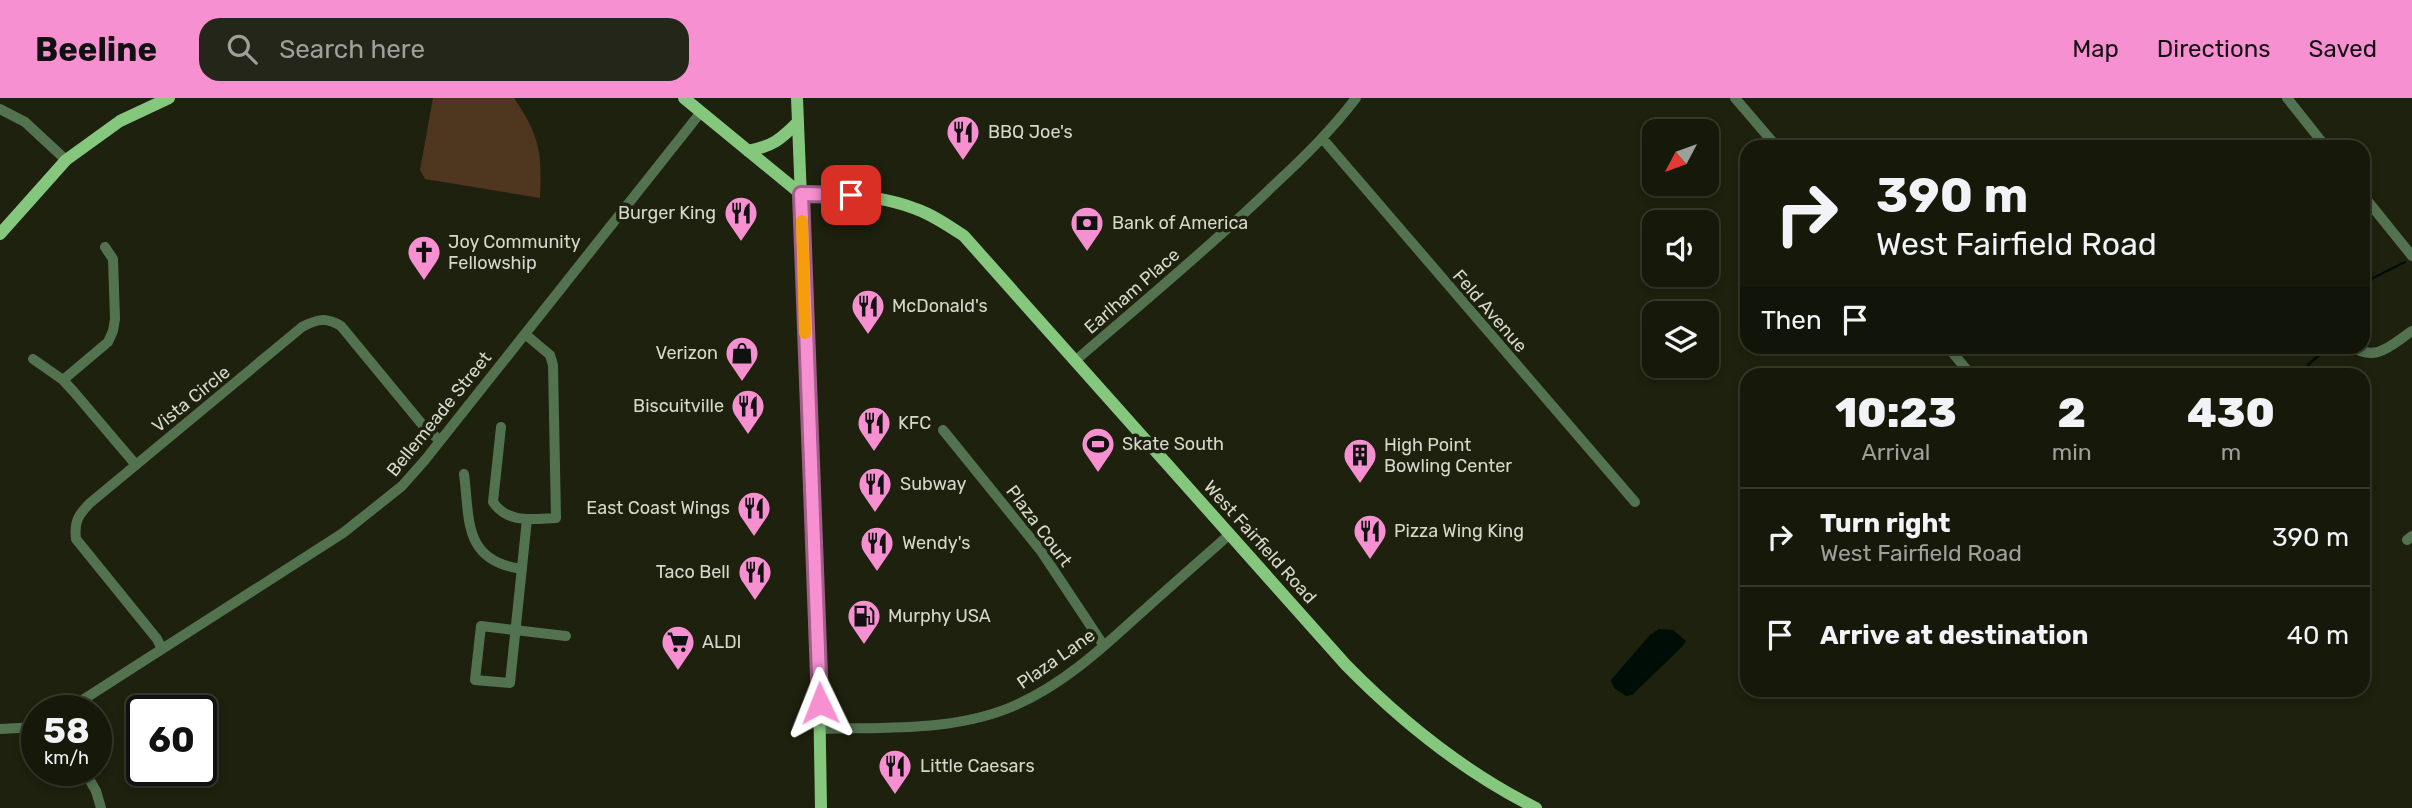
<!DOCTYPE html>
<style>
body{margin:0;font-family:Rubik,sans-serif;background:#232618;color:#f1f3f6;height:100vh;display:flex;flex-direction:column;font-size:26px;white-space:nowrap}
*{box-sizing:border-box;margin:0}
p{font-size:23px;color:#9ea09c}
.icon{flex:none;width:38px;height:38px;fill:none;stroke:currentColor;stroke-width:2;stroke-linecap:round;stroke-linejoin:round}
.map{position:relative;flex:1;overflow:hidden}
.sheet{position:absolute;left:1740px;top:270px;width:630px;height:329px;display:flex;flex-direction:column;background:#16190a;border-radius:21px;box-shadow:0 4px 10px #0003,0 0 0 2px #35382b}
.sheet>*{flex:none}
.guide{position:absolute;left:1740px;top:42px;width:630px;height:214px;border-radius:21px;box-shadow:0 4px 10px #0003,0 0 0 2px #35382b;background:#16190a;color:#f1f3f6;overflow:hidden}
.needle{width:46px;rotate:229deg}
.controls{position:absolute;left:1642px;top:21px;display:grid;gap:14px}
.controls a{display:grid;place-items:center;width:77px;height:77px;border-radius:14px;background:#16190a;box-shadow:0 4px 10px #0003,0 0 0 2px #35382b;font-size:35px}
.speed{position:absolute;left:21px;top:597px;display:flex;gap:14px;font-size:35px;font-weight:700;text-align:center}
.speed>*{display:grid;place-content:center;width:91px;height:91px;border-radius:50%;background:#16190a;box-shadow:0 4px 10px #0003,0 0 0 2px #35382b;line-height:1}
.speed small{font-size:18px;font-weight:400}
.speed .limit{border:4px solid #111;border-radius:10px;background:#fff;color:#111}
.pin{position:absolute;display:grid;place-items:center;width:60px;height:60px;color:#fff;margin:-30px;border-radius:14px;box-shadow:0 4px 10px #0006}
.me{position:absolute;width:77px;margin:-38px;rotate:358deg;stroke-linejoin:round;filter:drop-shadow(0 0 5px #0008)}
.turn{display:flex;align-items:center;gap:24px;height:147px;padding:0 21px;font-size:32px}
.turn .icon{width:91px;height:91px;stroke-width:2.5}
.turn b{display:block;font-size:49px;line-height:60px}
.then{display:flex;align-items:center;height:66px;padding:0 21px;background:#0003;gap:14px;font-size:26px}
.eta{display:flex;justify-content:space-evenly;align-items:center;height:119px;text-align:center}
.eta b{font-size:42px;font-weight:800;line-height:49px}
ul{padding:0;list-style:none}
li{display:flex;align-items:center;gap:21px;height:98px;padding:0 21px;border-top:2px solid #35382b}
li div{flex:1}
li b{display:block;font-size:26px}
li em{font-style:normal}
header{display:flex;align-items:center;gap:42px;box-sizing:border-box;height:98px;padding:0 35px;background:#f690d1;color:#111}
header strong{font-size:33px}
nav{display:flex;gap:38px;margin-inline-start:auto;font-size:24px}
.search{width:490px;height:63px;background:#232618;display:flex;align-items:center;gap:18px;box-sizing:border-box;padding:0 24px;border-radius:21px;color:#9ea09c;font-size:26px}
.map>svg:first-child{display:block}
.green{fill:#4f361f}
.water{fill:#000d07}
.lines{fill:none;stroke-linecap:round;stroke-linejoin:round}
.stream{stroke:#000d07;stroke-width:2.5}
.minor{stroke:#537250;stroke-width:10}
.major{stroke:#86c77e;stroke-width:12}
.route-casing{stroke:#a05e88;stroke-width:18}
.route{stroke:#f690d1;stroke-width:12}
.slow{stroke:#f59e0b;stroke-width:12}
.labels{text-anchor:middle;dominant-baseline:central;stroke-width:7;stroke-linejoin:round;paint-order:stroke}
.poi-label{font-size:18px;fill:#d6d8cc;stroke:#1e210d;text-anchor:start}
.street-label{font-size:18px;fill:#d6d8cc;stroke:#1e210d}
</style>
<header>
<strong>Beeline</strong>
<div class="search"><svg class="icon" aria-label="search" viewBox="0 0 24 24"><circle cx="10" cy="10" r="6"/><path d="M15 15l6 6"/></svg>Search here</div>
<nav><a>Map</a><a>Directions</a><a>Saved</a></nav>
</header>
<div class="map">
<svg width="2412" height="710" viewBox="0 0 2412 710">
<rect width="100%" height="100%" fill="#1e210d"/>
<path class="green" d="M433 0H514C540 38 542 55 540 100L425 81 420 72Z"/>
<path class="water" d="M1659 531 1673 532 1686 543 1682 549 1632 597 1626 598 1614 590 1611 582 1650 537Z"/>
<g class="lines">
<path class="stream" d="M2362 191 2373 180 2405 164
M2302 276 2310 265 2330 248"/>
<path class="minor" d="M1735 0 1777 49
M2287 0 2326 49
M0 11 25 24 66 62
M1322 40 1635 404
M2362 96 2412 158
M1947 248 1967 272
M2351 248C2376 265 2391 247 2412 233
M33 261 63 282 74 294 136 367
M1076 262C1142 205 1210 149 1272 89 1302 61 1331 33 1356 0
M63 282 108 244 113 233 115 221 113 161 105 149
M501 329 493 404C508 426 532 421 556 420L553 267 550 257 525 236
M943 332 1041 453 1104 548
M464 376C470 420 462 463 522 471
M527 421 510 585 475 582 481 528 566 538
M2407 442 2412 438
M162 551 157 541 76 441C74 424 78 417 90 405L302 229C317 221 326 219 341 228L421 325 440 343
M67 612 343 435 402 388 425 362 701 14
M0 631 37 629
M820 631C885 629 956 634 1016 607 1061 587 1098 554 1133 522 1165 493 1197 465 1230 436
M84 672 96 693 101 710"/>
<path class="major" d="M684 0 801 96
M797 0 818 528 821 710
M748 53C773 48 780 42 798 24
M801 96C838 95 880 97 916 111 933 117 949 128 964 138L1346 567C1402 624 1464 674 1536 710
M0 136 66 62 120 23 169 0"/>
</g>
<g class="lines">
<defs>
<path id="route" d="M820 605 801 96 851 97"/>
</defs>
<use href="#route" class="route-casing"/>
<use href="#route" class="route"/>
<path class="slow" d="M802 123 805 235"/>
</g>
<defs>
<symbol id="restaurant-pin" viewBox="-11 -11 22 30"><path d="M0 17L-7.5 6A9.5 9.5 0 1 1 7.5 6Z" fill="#f690d1" stroke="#1e210d"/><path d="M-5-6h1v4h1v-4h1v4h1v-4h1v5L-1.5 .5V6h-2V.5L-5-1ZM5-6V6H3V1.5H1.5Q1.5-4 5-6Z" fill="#111"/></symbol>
<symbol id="bank-pin" viewBox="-11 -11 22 30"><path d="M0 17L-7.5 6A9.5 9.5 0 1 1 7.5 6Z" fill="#f690d1" stroke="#1e210d"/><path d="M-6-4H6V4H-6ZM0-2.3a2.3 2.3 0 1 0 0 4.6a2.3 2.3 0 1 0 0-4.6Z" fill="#111"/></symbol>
<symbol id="church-pin" viewBox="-11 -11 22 30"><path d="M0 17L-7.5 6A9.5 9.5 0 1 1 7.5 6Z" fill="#f690d1" stroke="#1e210d"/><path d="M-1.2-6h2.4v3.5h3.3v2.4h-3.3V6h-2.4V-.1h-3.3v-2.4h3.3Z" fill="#111"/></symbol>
<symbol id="shop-pin" viewBox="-11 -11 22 30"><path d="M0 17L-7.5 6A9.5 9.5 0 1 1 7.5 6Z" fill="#f690d1" stroke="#1e210d"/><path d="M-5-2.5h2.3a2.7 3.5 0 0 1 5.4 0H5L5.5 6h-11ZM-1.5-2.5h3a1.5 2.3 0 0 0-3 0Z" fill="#111"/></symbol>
<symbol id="stadium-pin" viewBox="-11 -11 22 30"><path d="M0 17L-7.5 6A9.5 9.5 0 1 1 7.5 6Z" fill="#f690d1" stroke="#1e210d"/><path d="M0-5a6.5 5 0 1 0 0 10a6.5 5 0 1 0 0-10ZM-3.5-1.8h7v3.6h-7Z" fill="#111"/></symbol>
<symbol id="building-pin" viewBox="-11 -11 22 30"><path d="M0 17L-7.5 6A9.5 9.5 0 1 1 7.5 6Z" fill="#f690d1" stroke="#1e210d"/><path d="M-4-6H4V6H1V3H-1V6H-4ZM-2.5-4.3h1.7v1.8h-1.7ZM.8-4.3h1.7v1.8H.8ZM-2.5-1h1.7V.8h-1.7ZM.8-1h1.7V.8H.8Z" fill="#111"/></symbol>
<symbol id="fuel-pin" viewBox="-11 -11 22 30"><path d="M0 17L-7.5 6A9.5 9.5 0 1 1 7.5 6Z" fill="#f690d1" stroke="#1e210d"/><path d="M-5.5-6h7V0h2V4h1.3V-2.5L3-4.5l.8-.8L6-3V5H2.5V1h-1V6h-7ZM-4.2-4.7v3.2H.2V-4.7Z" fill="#111"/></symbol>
<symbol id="supermarket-pin" viewBox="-11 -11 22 30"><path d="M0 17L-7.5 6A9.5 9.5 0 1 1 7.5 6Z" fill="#f690d1" stroke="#1e210d"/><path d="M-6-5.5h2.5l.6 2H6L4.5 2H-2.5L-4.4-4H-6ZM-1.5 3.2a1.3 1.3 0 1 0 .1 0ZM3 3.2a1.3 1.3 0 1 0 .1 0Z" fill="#111"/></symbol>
</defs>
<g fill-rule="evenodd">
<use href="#restaurant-pin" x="944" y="15" width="38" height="52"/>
<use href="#restaurant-pin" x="722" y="96" width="38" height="52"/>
<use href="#bank-pin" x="1068" y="106" width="38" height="52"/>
<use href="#church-pin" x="405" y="135" width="38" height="52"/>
<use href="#restaurant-pin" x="849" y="189" width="38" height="52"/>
<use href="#shop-pin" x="723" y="236" width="38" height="52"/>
<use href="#restaurant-pin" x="729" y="289" width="38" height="52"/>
<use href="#restaurant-pin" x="855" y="306" width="38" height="52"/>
<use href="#stadium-pin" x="1079" y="327" width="38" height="52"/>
<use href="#building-pin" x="1341" y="338" width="38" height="52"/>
<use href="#restaurant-pin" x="856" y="367" width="38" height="52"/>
<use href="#restaurant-pin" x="735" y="391" width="38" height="52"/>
<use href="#restaurant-pin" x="1351" y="414" width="38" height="52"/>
<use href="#restaurant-pin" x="858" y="426" width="38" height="52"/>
<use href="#restaurant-pin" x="736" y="455" width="38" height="52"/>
<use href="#fuel-pin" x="845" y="499" width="38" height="52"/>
<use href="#supermarket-pin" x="659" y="525" width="38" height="52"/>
<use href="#restaurant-pin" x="876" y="649" width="38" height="52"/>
</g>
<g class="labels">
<g class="poi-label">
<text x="988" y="34">BBQ Joe's</text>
<text x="716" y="115" text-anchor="end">Burger King</text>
<text x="1112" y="125">Bank of America</text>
<text x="448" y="144">Joy Community<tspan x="448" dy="21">Fellowship</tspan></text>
<text x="892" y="208">McDonald's</text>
<text x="718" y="255" text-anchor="end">Verizon</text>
<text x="724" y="308" text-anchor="end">Biscuitville</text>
<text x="898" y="325">KFC</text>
<text x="1122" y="346">Skate South</text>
<text x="1384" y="347">High Point<tspan x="1384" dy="21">Bowling Center</tspan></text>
<text x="900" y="386">Subway</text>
<text x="730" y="410" text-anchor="end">East Coast Wings</text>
<text x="1394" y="433">Pizza Wing King</text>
<text x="902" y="445">Wendy's</text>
<text x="730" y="474" text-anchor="end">Taco Bell</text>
<text x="888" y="518">Murphy USA</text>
<text x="702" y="544">ALDI</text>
<text x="920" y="668">Little Caesars</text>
</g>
<g class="street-label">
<text transform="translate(1132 193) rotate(-41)">Earlham Place</text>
<text transform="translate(1490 213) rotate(49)">Feld Avenue</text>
<text transform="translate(191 301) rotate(-39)">Vista Circle</text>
<text transform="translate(439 316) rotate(-51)">Bellemeade Street</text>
<text transform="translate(1039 428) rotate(53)">Plaza Court</text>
<text transform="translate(1260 444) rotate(48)">West Fairfield Road</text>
<text transform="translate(1056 561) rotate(-35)">Plaza Lane</text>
</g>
</g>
</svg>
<div class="controls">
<a><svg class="needle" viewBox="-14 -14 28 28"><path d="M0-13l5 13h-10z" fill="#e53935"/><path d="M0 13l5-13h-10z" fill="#9ea09c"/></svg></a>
<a><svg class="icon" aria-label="sound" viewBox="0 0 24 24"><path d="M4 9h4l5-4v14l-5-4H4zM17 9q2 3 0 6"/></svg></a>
<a><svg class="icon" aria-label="layers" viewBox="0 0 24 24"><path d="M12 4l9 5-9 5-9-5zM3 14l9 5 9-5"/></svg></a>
</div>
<div class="speed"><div>58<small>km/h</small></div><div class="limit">60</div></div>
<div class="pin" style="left:851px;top:97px;background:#d93025"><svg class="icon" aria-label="arrive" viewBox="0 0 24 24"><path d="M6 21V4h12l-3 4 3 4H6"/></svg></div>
<svg class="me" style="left:820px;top:605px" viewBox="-20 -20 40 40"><path d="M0-17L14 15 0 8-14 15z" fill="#f690d1" stroke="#fff" stroke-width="4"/></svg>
<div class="guide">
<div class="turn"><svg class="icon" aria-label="right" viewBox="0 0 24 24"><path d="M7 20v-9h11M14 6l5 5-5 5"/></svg><div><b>390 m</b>West Fairfield Road</div></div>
<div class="then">Then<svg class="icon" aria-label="arrive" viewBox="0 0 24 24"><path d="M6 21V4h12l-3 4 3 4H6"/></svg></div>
</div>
<section class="sheet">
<div class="eta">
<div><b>10:23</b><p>Arrival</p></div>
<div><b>2</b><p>min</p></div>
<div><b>430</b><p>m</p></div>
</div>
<ul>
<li><svg class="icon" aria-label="right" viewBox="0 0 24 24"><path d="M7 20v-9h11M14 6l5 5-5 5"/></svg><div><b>Turn right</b><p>West Fairfield Road</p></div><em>390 m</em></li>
<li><svg class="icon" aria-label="arrive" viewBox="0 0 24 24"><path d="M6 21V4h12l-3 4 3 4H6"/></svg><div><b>Arrive at destination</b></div><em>40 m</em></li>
</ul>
</section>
</div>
